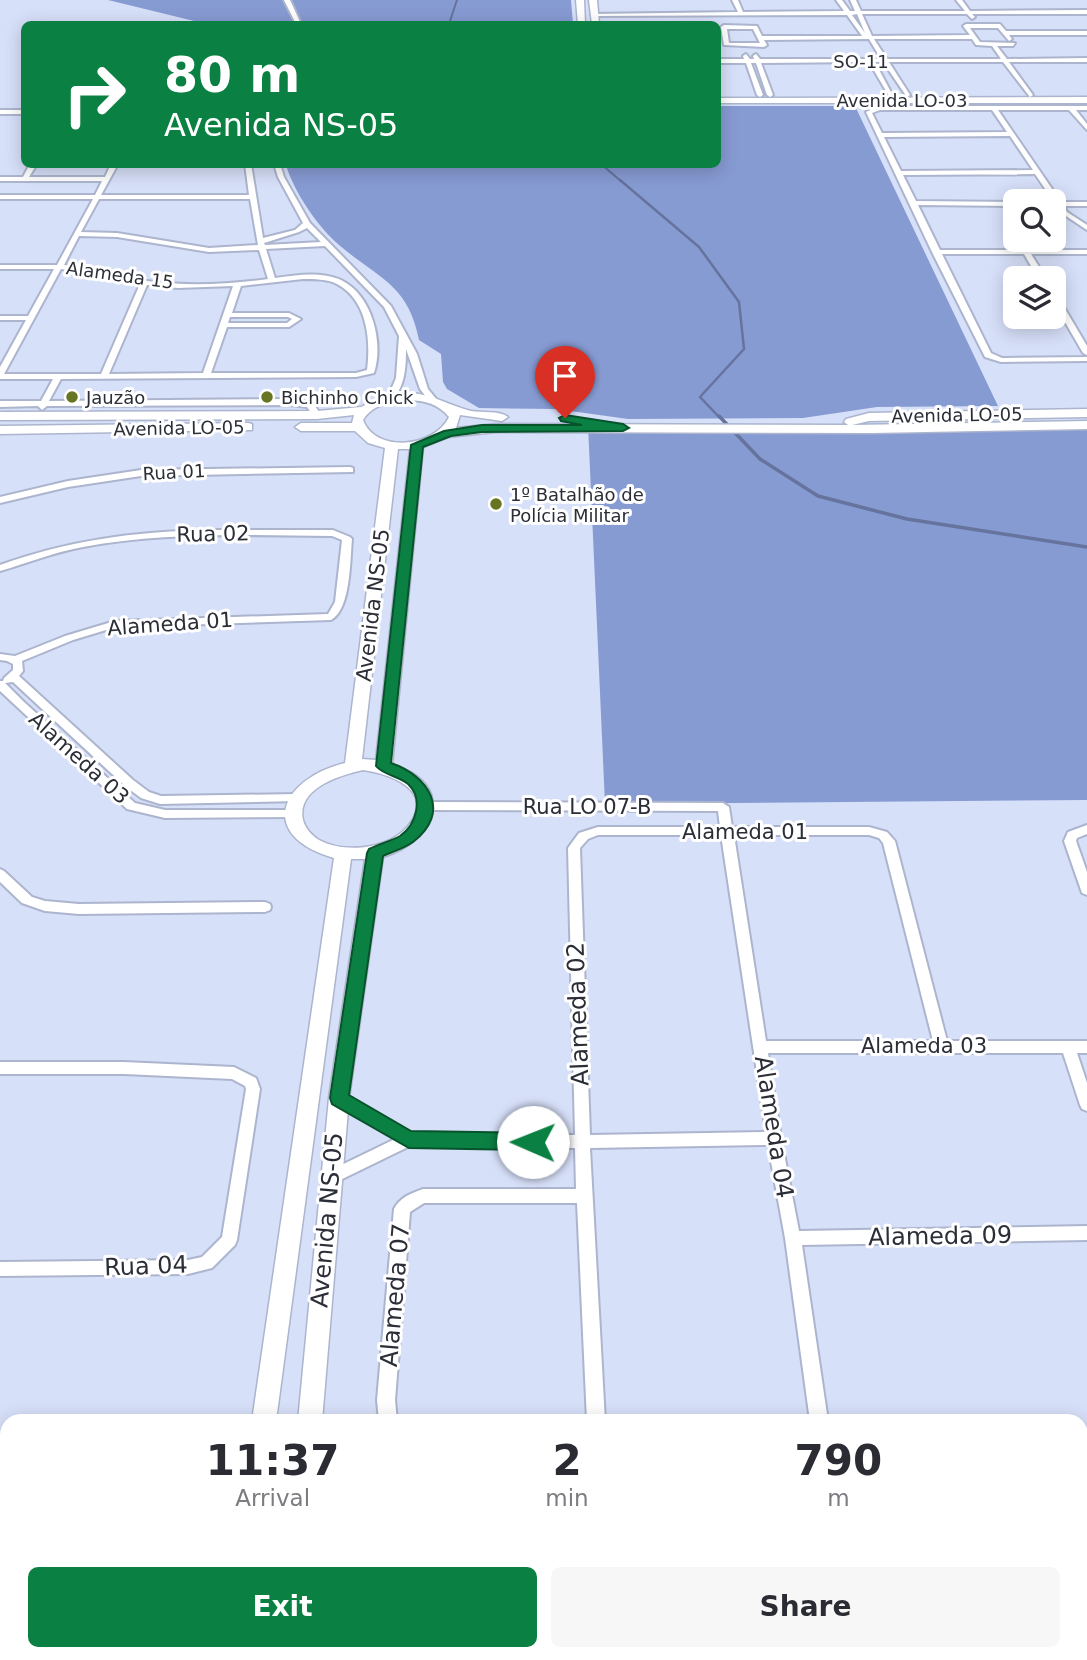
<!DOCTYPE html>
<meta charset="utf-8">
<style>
body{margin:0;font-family:"DejaVu Sans",sans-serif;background:#f7f7f7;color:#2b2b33;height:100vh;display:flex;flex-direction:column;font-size:26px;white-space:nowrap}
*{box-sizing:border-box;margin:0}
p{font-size:23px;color:#7c7c81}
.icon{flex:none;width:38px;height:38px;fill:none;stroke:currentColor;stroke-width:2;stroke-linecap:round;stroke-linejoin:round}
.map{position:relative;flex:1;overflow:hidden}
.details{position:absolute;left:0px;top:1414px;width:1088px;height:247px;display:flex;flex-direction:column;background:#fff;border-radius:21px 21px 0 0;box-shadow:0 4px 18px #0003}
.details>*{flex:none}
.top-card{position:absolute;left:21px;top:21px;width:700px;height:147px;border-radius:10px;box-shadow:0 4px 18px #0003;background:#0b8043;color:#fff;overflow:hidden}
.fabs{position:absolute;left:1003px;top:189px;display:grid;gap:14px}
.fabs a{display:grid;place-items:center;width:63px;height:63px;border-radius:10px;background:#fff;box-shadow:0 4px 18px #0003;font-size:35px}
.pin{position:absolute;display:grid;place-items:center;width:60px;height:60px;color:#fff;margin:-72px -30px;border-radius:50% 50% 50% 0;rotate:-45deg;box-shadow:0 0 7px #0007}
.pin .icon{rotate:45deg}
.me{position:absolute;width:77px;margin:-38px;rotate:271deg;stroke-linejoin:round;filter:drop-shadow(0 0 5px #0008)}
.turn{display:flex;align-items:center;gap:24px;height:147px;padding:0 28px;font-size:32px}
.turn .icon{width:91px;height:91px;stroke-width:2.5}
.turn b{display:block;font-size:49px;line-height:60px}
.eta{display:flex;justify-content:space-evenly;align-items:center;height:119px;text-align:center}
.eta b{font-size:42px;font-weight:700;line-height:49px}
.primary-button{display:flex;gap:14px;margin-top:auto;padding:14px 28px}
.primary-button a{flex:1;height:80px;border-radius:10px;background:#0b8043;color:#fff;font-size:28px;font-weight:700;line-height:80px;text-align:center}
.primary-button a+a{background:#f7f7f7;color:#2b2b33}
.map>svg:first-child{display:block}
.forest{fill:#879bd3}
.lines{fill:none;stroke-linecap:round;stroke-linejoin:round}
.stream-far2{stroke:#65739d;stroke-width:2}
.stream-far1{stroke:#65739d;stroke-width:2.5}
.stream{stroke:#65739d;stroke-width:3.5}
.street-casing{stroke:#acb5cd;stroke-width:4}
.secondary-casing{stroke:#acb5cd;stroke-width:3}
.street{fill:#fff;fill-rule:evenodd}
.secondary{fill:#fff;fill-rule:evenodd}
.route{fill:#0b8043;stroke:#07532c;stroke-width:2}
.poi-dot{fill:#667522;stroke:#fff;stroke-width:2.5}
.labels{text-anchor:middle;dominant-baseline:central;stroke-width:6;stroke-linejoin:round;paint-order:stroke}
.far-street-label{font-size:18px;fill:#2b2e37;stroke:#fff}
.far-poi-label{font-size:18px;fill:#2b2e37;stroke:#fff;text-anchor:start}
.street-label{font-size:21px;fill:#2b2e37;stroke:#fff}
.near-street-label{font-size:24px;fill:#2b2e37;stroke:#fff}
</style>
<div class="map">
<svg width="1087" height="1660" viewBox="0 0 1087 1660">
<rect width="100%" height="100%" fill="#d7e0f9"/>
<path class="forest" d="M108 0H571L573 24H197L194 21Z
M718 106H855L998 406 877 407 803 418 628 419 556 409 479 408 447 389 443 382 441 354 419 340C408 284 378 278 339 245 317 226 294 192 286 165L718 164Z
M1087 423V800L605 804 588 425Z"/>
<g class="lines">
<path class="stream-far2" d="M449 24 457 0
M601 164 622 182"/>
<path class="stream-far1" d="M620 180 699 247 739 302 744 349 700 397 720 418"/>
<path class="stream" d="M719 416 760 459 818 496 907 519 1087 547"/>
<defs>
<path id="street" d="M284 0H290L301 24H296Z
M732 0H738L743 12 844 11 836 0H842L850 11H855L850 0H856L861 11H965L956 0H962L970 11 1087 10V14H972L975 17 972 19 967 14H862L872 36 970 35 963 26 966 24H1000L1006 31H1087V35H1009L1012 39 1009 41 998 28H970L980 42 1015 43 1013 46H997L1007 59 1087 58V62H1009L1033 95 1030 97 1003 62H889L910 95 907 97 883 62H875L893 96H889L869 62 761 63 773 95 770 97 767 95 756 63H751L763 95 760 97 757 95 746 63H718V59H744L743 56 746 54 750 59H754L753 56 756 54 760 59H881L869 39 764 40 767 45 764 47 724 45 721 27 724 25 757 26 762 36H862L847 15 595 16 592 14 738 12ZM857 14 865 33 852 15ZM727 29H753L760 43H729ZM874 39H972L976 45 992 46 1001 59H887Z
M879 106H1087V110H1076L1087 124V130L1069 110H998L1061 202H1087V206H1064L1067 212 1087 225V230L1063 214 1057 206H1054V202L1035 174 903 175 916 201 1015 202V206L918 205 940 250H1087V254H1031L1046 278H1038L1024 254H942L991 353 1002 358 1087 357V361L1001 362 985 357 932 252 866 112ZM880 110H992L1007 132 882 133 872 113ZM1010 136 1033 170 901 171 884 137Z
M0 110H24V114H0Z
M30 164H37L29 177H105L111 164H118L101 195H249L245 164H251L263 238 295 230 303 223 278 177 274 164H280L284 177 310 223 391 306 417 354 428 389 437 400 430 402 420 389 406 349C406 369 405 385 392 401H386L385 399 390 392 396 378 399 336 384 307 325 246 266 249 275 278C296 275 321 271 341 280 372 295 384 342 374 373L356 377 61 379 49 401 291 399 313 403 321 415 320 417H314L307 407 291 405 47 406 42 410 38 406 0 407V401H41L53 379H0V367L26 320H0V316H28L54 269H0V265H57L93 199H0V195H95L102 181H0V177H23ZM99 199H250L258 245 209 248 117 233 81 232ZM307 228 321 242 265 245 264 243 299 232ZM79 236 117 237 209 252 259 250 268 279C231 284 191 286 154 282 124 278 95 267 64 265ZM61 269 100 274 140 284 101 374H4ZM303 279C314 279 327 279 337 284 367 300 371 339 367 370L356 373H211L227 327H289L301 319 289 313H232L241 286ZM147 285 178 288 233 286 203 373 109 374ZM230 317H288L292 319 287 323H228Z
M1054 295 1058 297 1087 346V355L1083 353 1054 303Z
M350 467 353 468V472L141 476 68 487 0 503V497L68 481 141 470Z
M207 530H333L350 537 352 539C350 560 351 609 331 620L116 627 73 640 22 661 23 671 19 676 133 780 149 792 161 796 297 794 301 795 303 798 301 801 160 804 141 798 125 786 13 682 5 683 24 702 135 803 165 810H294L298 811 300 814 298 817 165 818 127 809 0 691V681H3L4 678 13 670V664L7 661 0 660V654L15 656 65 636 115 621 328 614 335 602 342 540 332 536C249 535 165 532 83 547 54 552 28 563 0 571V565C69 540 133 532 207 530Z
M425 802 723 803 729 807 732 827H869L887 832 895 841 947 1041H1087V1053H1077L1087 1083V1111L1082 1109 1080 1105 1063 1053H768L781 1138 799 1231 1087 1226V1240L802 1245 828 1421H810L785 1238 768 1145 590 1148 605 1421H587L577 1203H424L410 1212 395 1400 397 1421H379L377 1400 394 1209C400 1197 412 1193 423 1189H576L575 1148 410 1146 330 1185 325 1183 322 1178 325 1173 395 1139 334 1102 332 1098 334 1094 339 1092 344 1094 411 1134 575 1135 568 848 579 833 598 827H720L718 811 425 810 419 806ZM598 835H721L766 1132 590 1135 580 848 588 839ZM734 835H869L879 838 883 843 933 1041H766Z
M1087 825V834L1077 838 1076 841 1087 872V895L1082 893 1081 890 1064 841 1068 832Z
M0 869 4 871 32 897 45 901 79 904 265 902 270 904 271 907 270 910 265 912 79 914 45 911 22 903 0 882Z
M0 1062H124L234 1067 256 1078 260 1089 237 1240 235 1245 212 1268 188 1274 0 1276V1262L188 1260 202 1257 222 1237 246 1089 245 1086 232 1079 124 1074H0Z
M1082 1440H1087V1458H1082Z
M0 1462H7V1480H0Z"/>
<path id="secondary" d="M576 0H584L585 24H578Z
M589 0H597L599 24H592Z
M1087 97V103H718V98Z
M412 393C435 395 450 406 471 411 483 413 499 410 508 417L502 421 460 415 456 428 496 424 848 425 844 422 846 419 869 413 1087 409V417L869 421 852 425 1087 421V429L872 433 496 432 448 437 423 447 392 765C457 783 437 841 383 857L349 1098 322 1421H298L329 1098 365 859H351L276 1421H252L334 858C256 835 280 779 345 763L385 448 368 443 355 431H301L295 427 301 423H352L354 415 317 419 0 420V412L317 411 361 407 379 398ZM398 401C417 399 436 401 449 417 435 447 376 454 363 420 371 407 383 404 398 401ZM398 449H410L376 760 362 759ZM363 770C390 774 436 790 409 825 390 849 346 854 319 840 312 836 305 828 303 820 296 788 341 775 363 770Z
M248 423 252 424V430L0 434V426Z
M1082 1625H1087V1653H1082Z
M67 1654H132L129 1660H64Z
M133 1654H161L160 1660H132Z
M354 1654H382V1660H354Z"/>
</defs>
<use href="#street" class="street-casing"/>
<use href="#secondary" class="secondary-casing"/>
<use href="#street" class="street"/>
<use href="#secondary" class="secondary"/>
</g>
<path class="route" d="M565 415 623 424 629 428 623 431 482 432 451 436 423 447 391 763C429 776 452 812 413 842 405 848 392 852 383 856L349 1095 411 1131 533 1133 540 1136 542 1142 540 1147 533 1150 409 1148 332 1104 330 1098 367 853 369 849C379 844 391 841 400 836 416 825 424 799 408 784 399 776 383 775 376 766L411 445 444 431 482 425H582L561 421 559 418Z"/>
<g class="poi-dot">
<circle cx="72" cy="397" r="7"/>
<circle cx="267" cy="397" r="7"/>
<circle cx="496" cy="504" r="7"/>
</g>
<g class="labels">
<g class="far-street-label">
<text x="861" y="61">SO-11</text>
<text x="902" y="100">Avenida LO-03</text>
<text transform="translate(120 275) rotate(8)">Alameda 15</text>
<text transform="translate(957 415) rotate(-1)">Avenida LO-05</text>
<text transform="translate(179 428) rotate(-1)">Avenida LO-05</text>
<text transform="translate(174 472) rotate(-3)">Rua 01</text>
</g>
<g class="far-poi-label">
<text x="86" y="397">Jauzão</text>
<text x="281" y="397">Bichinho Chick</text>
<text x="510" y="494">1º Batalhão de<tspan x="510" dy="21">Polícia Militar</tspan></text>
</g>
<g class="street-label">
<text transform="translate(213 534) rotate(-1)">Rua 02</text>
<text transform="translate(373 605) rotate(-83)">Avenida NS-05</text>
<text transform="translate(170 624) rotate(-4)">Alameda 01</text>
<text transform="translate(79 758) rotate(42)">Alameda 03</text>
<text x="587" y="807">Rua LO 07-B</text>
<text x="745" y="832">Alameda 01</text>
<text x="924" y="1046">Alameda 03</text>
</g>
<g class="near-street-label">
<text transform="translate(578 1014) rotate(-92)">Alameda 02</text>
<text transform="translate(774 1127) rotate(81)">Alameda 04</text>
<text transform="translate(327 1220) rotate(-85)">Avenida NS-05</text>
<text transform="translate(940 1236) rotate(-1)">Alameda 09</text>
<text transform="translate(146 1266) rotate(-2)">Rua 04</text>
<text transform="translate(395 1295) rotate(-85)">Alameda 07</text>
</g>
</g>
</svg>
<div class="fabs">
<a><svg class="icon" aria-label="search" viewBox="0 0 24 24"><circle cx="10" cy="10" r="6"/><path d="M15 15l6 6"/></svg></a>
<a><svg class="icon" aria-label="layers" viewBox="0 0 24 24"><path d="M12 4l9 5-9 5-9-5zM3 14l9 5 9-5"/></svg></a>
</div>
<div class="pin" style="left:565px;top:418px;background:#d93025"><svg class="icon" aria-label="arrive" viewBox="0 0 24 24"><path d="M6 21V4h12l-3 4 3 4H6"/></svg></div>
<svg class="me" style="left:533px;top:1142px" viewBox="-20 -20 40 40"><circle r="19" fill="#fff"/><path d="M0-13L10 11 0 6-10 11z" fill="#0b8043"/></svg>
<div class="top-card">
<div class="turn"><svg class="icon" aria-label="right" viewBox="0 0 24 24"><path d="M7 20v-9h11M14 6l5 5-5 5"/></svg><div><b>80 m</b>Avenida NS-05</div></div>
</div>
<section class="details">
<div class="eta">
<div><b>11:37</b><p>Arrival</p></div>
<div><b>2</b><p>min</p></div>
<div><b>790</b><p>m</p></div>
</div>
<div class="primary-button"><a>Exit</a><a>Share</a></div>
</section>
</div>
